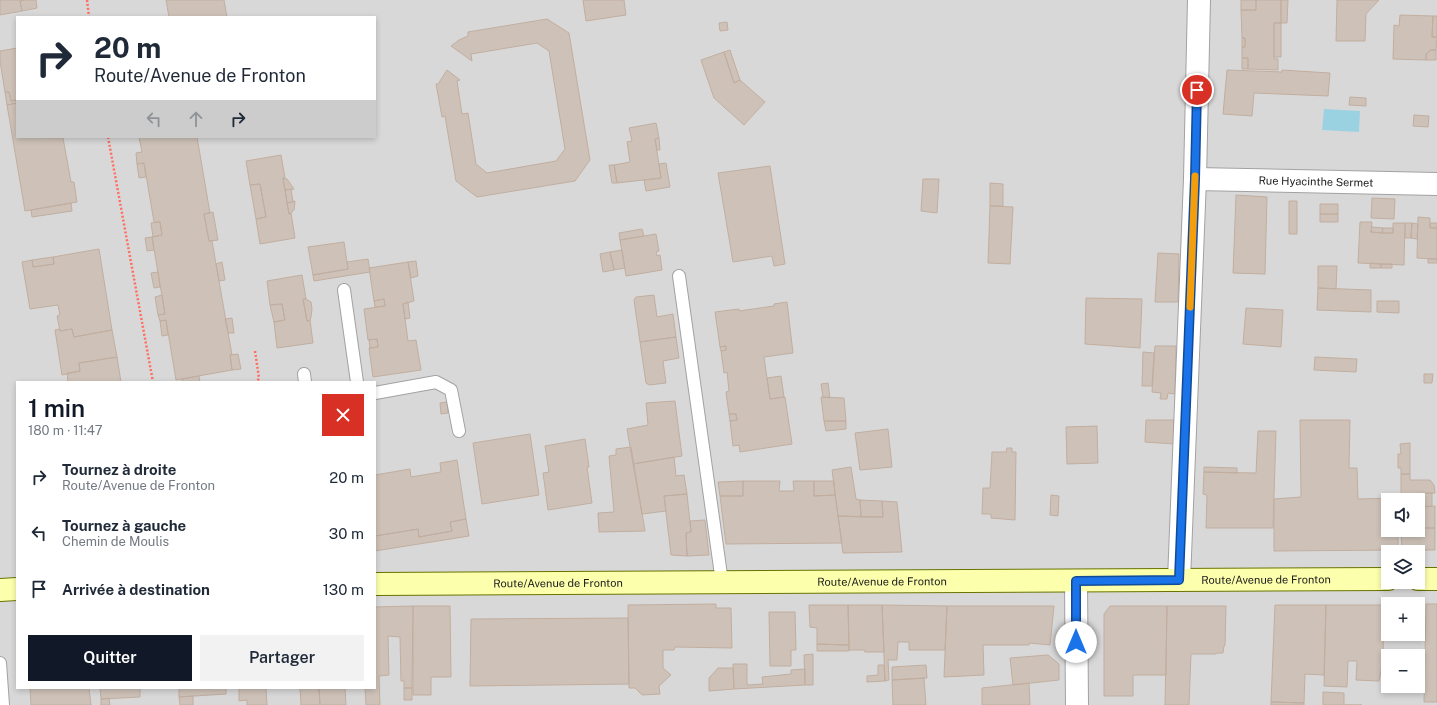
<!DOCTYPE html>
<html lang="fr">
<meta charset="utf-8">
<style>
body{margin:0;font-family:"Public Sans",sans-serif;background:#f2f2f3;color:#1f2937;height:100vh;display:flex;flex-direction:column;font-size:15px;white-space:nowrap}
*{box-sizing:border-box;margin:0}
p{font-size:13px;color:#747a83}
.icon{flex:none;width:22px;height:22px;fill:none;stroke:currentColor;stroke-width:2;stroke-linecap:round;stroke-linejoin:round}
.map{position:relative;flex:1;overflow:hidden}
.sheet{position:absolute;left:16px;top:381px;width:360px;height:308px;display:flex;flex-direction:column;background:#fff;border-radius:0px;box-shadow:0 2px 6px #0003}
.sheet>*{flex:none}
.top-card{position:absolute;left:16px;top:16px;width:360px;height:122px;border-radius:0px;box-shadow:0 2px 6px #0003;background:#fff;color:#1f2937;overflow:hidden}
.fabs{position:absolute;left:1381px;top:493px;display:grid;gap:8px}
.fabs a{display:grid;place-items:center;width:44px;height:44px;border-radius:0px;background:#fff;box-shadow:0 2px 6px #0003;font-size:20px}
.pin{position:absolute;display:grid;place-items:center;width:34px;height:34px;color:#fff;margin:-17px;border:2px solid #fff;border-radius:50%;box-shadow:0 1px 4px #0007}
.me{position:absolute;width:44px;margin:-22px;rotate:0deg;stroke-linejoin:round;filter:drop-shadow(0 0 3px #0008)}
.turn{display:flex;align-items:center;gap:14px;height:84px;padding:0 12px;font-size:18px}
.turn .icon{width:52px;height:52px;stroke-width:2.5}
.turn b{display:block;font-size:28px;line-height:34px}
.lanes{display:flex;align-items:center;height:38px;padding:0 12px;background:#0003;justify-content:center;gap:20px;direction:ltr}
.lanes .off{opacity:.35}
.round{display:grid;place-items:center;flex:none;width:42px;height:42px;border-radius:0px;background:#f2f2f3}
.head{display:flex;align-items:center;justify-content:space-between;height:68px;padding:0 12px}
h1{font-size:24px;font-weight:600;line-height:30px;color:#111827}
.primary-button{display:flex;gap:8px;margin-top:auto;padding:8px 12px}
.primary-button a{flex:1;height:46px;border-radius:0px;background:#111827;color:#fff;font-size:16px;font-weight:600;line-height:46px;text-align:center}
.primary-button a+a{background:#f2f2f3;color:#1f2937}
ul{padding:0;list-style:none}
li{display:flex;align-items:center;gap:12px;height:56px;padding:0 12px}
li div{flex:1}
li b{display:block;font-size:15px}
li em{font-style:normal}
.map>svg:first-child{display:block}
.residential{fill:#d9d8d8;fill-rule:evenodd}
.water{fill:#9bd2e1}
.building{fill:#cec2b8;stroke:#c1aea0}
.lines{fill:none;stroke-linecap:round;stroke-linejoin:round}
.service-casing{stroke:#a2a2a2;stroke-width:14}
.minor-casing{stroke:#a2a2a2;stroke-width:24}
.secondary-casing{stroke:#697400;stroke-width:24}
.path{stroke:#ff6e5f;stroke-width:2.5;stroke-dasharray:2 2;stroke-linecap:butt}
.service{stroke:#fff;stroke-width:12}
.minor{stroke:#fff;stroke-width:22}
.secondary{stroke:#fcffac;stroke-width:22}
.route-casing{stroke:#114b97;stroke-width:10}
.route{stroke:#1a73e8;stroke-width:7}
.slow{stroke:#f59e0b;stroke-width:7}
.labels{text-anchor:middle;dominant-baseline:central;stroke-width:4;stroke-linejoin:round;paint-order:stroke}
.street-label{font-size:11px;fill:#1b1b1b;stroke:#fff}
</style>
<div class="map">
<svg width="1437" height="705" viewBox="0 0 1437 705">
<rect width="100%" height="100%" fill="#eee9df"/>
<path class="residential" d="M0 0H1437V705H0ZM17 17H375V137H17ZM17 382H375V688H17ZM1388 500H1418V530H1388ZM1388 552H1418V582H1388ZM1388 604H1418V634H1388ZM1388 656H1418V686H1388Z"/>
<path class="water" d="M1324 109 1360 111 1359 132 1322 130Z"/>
<path class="building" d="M0 0H25L20 1 22 11 0 15Z
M25 0H36L37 8 22 11 20 1Z
M166 0H224L227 17H169Z
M583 0H624L626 15 586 21Z
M1241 0H1256V10H1241Z
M1256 0H1281V23H1274V59H1278V70L1248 69V58H1242V47H1245V38H1242L1241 10H1256Z
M1281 0H1288L1287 23H1281Z
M1337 0H1379L1366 14 1365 41H1336Z
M1400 15 1433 16 1432 37H1437L1436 50H1431L1426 54V60L1393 59 1394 25 1399 26Z
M1433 16H1437V37H1432Z
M547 19 569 33 590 160 575 181 477 197 456 181 445 116 442 117 436 84H438L447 70 460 80 457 81 462 114 468 113 476 164 487 173 556 161 565 149 549 51 537 43 471 54 472 61 451 46 459 40 468 36V32Z
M727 22 728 30 720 31 719 23Z
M1274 23H1281V57H1274Z
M1242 38H1245V47H1242Z
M17 48V100L11 101 9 92H5L0 61V51Z
M730 50 740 80 734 83 724 52Z
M1431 50H1436V60H1426V54Z
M724 52 734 83 740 80 765 102 744 125 714 98 701 60Z
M1242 58H1248V69H1242Z
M1227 70 1282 72V70L1330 73 1328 96 1254 93 1252 116 1223 114Z
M5 92H9L11 101 17 100V103L7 105Z
M1350 97 1366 98V106L1349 105Z
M17 103V137L63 138 71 182H74L77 202 25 211 7 105Z
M1414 115 1429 116 1428 127 1413 126Z
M656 123 659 138 655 139 661 178 617 183 614 165 630 162 627 142 632 141 629 128Z
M139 137H197L210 213 204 214 209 241H212L232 355H230L232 370 176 380 166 320 160 321 158 315 165 314 152 237 162 235 160 222H154L144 163 137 164 136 153 142 152Z
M659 138 660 150H657L655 139Z
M281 155 285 178H283L289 214 291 213 295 238 260 244 256 219 266 217 260 184 250 185 246 161Z
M144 163 146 177 139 178 137 164Z
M666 163 670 187 646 191 644 180 661 178 659 164Z
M609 165H614L617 183H612Z
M770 166 785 264 774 266 772 256 733 262 718 173Z
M283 178 287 179 294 189 285 190Z
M923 179H939L937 213 921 211Z
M990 183 1003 184V206H990Z
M260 184 266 217 256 219 250 185Z
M291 189 293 202 287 203 285 190Z
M1236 195 1267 197 1265 274 1233 273Z
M1372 198 1395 199 1394 219 1371 218Z
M295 201 294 210 291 213 289 214 287 203Z
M1289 201H1297V234H1289Z
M71 203 72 211 32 217 31 210Z
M1320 204H1338V214H1320Z
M990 206 1013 207 1010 264 988 263Z
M213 212 218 240 209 241 204 214Z
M1320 214H1338V222H1320Z
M1418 217 1430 218V228H1437V259L1417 258Z
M160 222 162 235 153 237 151 223Z
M1360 222H1372L1371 232 1382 233H1393V223H1405L1404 265 1358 263Z
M1405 223H1412L1411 238H1405Z
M1412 223 1418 224 1417 239 1411 238Z
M1430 223H1437V228H1430Z
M1372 227 1383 228 1382 233 1371 232Z
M1383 228H1393V233H1382Z
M642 229 644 236 620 240 619 233Z
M656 234 659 251 656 252 657 256 660 255 662 270 626 276 620 240Z
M152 237 154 250 147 251 145 238Z
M344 242 348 269 313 275 308 247Z
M99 249 112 330 74 337 72 329 60 331 57 316 60 315 58 305 30 309 22 262 32 260 33 267 54 264 53 257Z
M622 250 625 268 614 270 610 252Z
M610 252 614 270 603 272 600 254Z
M1158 253 1179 254 1178 302H1155Z
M53 257 54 264 33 267 32 260Z
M368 259 370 272 314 281 313 275 348 269 347 262Z
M1428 259H1437V263H1428Z
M416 261 418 276 411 278 408 262Z
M222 262 225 280 219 281 216 264Z
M408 262 414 301 403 304 408 341 416 340 421 370 373 377 369 348 378 347 377 339 368 340 364 309 385 306 384 299 374 301 369 268Z
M1370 263 1381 264V268H1370Z
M1381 264H1392V268H1381Z
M1318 266H1337L1336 289 1318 288Z
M158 272 160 287 154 288 151 273Z
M302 275 306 299H303L307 321 310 320 313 343 277 348 274 322 285 320 282 304 270 305 267 281Z
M1318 288 1371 290V312L1317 310Z
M162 295 165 314 158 315 155 297Z
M654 295 657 317 673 314 676 337 640 342 634 300 636 297Z
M1086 298 1142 299 1140 348 1085 344Z
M303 299H306L311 302 312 309 311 317 310 320 307 321Z
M384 299 385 306 375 307 374 301Z
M1377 301H1399V313L1377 312Z
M408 302 410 318 405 319 403 304Z
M787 302 793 353 764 357 770 399 785 397 792 444 740 452 739 445 733 446 730 421 737 420 736 414H729L726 392 729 391 727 372 724 373 721 351 726 350V346L720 347 715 312 739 309V311L774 306V304Z
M282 304 285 320 274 322 270 305Z
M1246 308 1283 310 1281 347 1243 344Z
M232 318 234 333H228L225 319Z
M166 320 168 335 162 336 160 321Z
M59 329 60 331 72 329 74 337 112 330 117 357 79 363 80 371 62 375 55 330Z
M676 337 679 358 663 361 666 383 649 385 646 383 640 342Z
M377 339 378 347 370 348 369 340Z
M726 346V350L721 351 720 347Z
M1155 346H1176L1175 394 1168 393 1167 399H1160L1161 393 1152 392Z
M1143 352 1154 353 1152 386H1142Z
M238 354 241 369 232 370 230 355Z
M117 357 121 382H68L67 373 80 371 79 363Z
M1315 357 1357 359 1356 372 1314 370Z
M1424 374H1433L1432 383H1424Z
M199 376 200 382H182V379Z
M781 376 784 397 770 399 767 378Z
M828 383 830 398 823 397 821 384Z
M821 397 844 398 846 421H824Z
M675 401 682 456 633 464 627 429 648 425 646 403Z
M447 402 448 413 441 414 440 403Z
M729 414H736L737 420 730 421Z
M1146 420H1174V444L1145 442Z
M1300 420H1350L1349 468H1357L1358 499 1398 498V500H1388V530H1398V550L1274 551V499L1301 497Z
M824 421H846V429L826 431Z
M1097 426 1098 463 1067 464 1066 427Z
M888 429 892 467 860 470 855 433Z
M1258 431H1276L1273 528H1206L1207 495 1203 494 1204 472 1256 473Z
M530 434 539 495 482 504 473 443Z
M585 439 589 467H587L592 503 548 510 543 473 549 472 545 446Z
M1410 443V474H1401V468H1398V454H1401L1400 444Z
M631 447 645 531 599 532 598 513 614 512 609 456 616 455V449Z
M1007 448H1012V452H1016L1015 520 991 518V514H982L983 488H990L992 452H1006Z
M674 457 676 476 684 475 687 494 664 496 666 511 642 514 633 464Z
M457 460 466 519 450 522 452 531 419 537 418 529 375 536V475L410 469 411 477 441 472 440 463Z
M851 467 856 499 860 500 861 517 838 516 832 470Z
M1204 467 1237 468V473L1204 472Z
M1401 474H1410V480H1430L1434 485 1435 493 1401 494Z
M743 481H780L779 491H794L793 481H814V496L835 495 842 543 726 544 720 496H743Z
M743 481V496H720L718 482Z
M814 481H834L835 495 814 496Z
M1432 493V506L1418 507V500H1401V494Z
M687 494 691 532 686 533 687 556 671 555 664 496Z
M1051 495 1059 496 1058 516 1050 515Z
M860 500 882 501 883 517H861Z
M882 501 897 502 902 552 843 553 838 516 883 517Z
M1435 506V528H1418V507Z
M466 519 469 536 375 551V536L418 529 419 537 452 531 450 522Z
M705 520 709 555 687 556 686 533 691 532 690 521Z
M1418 528H1435V550H1402L1401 530H1418Z
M716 604V608H731L732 648 675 647 674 650H663V668L671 675 659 686 660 694 642 695 635 688H629L628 605Z
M1426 604H1437V702H1424Z
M809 605H848L849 645 817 644V628L810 627Z
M848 605H882L884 652H865L864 650H849Z
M882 605 947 606 945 650H909V642H898L897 660H888L889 680 885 681Z
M1275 605H1326L1324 675 1305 674 1304 703 1271 702Z
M1326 605H1384L1383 662 1379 681 1356 680 1357 661H1348L1347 687 1324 686Z
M413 606 412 688H404V681H401L400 637 388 636 389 675 379 676 380 705H366L365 688H375V607Z
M413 606H450L451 677H431V695H413Z
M947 606H1054L1050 645 1029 643V645H983L984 675 944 677Z
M1110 606H1167L1166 675H1133V696H1104V614Z
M1167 606H1226L1225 645 1224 646 1223 653H1217L1216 654H1191L1189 705H1165Z
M769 612H795L796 650H791V666H770Z
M628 618 629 684 470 686 471 619Z
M817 644 849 645V651H817Z
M813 654V685H805L804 655Z
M1048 655 1059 664V680L1013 685 1010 658Z
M733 664H747V685L763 684 762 677 791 674V670L805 669V685L734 689Z
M878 665H884L885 681 867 682V676L878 675Z
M926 665 927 678 892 680V667Z
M718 668H733L734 689 709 691V678Z
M924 678 926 705H893L892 680Z
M1029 683 1030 705H982V688Z
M30 688H89L91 705H31Z
M100 688H140V697L101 699Z
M179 688H226V694L179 697Z
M239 688H266L267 705H247V700L239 701Z
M300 688H319L320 705H301Z
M319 688H345L346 705H320Z
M404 688H412V700H404Z
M1323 692 1344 693V705H1362H1323Z
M193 696V705H180L179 697Z
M109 698 110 705H101V699Z
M1271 702 1304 703V705H1271Z"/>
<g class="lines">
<defs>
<path id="service" d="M679 276 722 582
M344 290 357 382
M304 374 305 382
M375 393 436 382 451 390 459 431
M0 663 3 705"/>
<g id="minor">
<path id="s1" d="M1195 179 1437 184"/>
<path d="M1179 580 1195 179 1199 0"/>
<path d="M1076 581 1077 705"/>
</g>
<g id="secondary">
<path d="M1418 579H1437"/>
<path id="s2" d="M375 584 1388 579"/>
<path d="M0 590 17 589"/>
</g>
</defs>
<use href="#service" class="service-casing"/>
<use href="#minor" class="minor-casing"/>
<use href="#secondary" class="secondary-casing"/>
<path class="path" d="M87 0 89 17
M108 137 153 382
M255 351 259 378 257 382"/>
<use href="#service" class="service"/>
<use href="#minor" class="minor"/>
<use href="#secondary" class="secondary"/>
</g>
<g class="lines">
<defs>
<path id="route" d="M1076 642V581L1179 580 1195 179 1197 90"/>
</defs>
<use href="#route" class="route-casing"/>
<use href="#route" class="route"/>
<path class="slow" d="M1190 307 1195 176"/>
</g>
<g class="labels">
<g class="street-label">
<text stroke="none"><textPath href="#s1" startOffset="121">Rue Hyacinthe Sermet</textPath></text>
<text stroke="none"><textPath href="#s2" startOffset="891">Route/Avenue de Fronton</textPath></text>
<text stroke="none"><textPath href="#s2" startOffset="507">Route/Avenue de Fronton</textPath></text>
<text stroke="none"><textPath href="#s2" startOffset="183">Route/Avenue de Fronton</textPath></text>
</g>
</g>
</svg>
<div class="fabs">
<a><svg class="icon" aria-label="sound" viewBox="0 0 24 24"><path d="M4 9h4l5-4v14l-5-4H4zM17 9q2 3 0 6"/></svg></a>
<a><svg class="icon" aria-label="layers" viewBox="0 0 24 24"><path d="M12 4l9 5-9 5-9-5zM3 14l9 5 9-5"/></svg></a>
<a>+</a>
<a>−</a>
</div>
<div class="pin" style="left:1197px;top:90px;background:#d93025"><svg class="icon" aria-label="arrive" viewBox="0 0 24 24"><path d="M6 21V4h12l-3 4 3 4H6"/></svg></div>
<svg class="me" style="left:1076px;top:642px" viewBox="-20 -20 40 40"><circle r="19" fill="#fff"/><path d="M0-13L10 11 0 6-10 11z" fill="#1a73e8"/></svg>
<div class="top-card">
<div class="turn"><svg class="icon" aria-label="right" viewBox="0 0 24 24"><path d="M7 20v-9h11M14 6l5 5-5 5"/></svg><div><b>20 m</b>Route/Avenue de Fronton</div></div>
<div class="lanes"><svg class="icon off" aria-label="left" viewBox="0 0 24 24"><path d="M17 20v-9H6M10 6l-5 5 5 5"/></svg><svg class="icon off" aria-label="ahead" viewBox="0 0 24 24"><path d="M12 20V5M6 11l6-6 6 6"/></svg><svg class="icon" aria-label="right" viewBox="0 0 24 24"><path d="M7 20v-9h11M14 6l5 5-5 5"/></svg></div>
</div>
<section class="sheet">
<div class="head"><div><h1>1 min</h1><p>180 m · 11:47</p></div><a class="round" style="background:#d93025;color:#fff"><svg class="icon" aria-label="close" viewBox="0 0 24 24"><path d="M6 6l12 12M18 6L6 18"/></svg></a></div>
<ul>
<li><svg class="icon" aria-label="right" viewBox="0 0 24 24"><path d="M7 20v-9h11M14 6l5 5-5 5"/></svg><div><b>Tournez à droite</b><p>Route/Avenue de Fronton</p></div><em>20 m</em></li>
<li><svg class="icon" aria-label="left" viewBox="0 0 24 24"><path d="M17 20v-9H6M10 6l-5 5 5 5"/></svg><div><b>Tournez à gauche</b><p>Chemin de Moulis</p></div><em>30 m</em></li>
<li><svg class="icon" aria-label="arrive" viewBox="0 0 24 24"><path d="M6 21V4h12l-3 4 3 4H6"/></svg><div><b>Arrivée à destination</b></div><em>130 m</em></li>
</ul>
<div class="primary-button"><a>Quitter</a><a>Partager</a></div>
</section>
</div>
